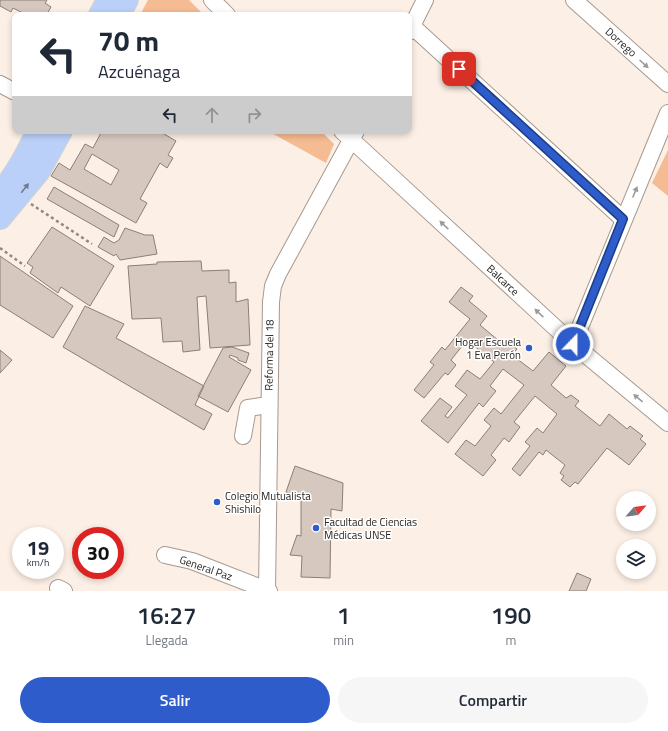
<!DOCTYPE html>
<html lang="es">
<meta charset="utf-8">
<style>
body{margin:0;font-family:"Titillium Web",sans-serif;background:#f6f6f7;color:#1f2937;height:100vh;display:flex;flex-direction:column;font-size:15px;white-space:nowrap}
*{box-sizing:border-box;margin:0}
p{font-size:13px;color:#747a83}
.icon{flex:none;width:22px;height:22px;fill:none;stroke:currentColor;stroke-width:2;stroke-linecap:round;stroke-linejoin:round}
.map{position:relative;height:591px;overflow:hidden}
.panel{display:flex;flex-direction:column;background:#fff;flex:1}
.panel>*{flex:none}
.top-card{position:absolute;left:12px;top:12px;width:400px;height:122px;border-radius:8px;box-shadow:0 2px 6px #0003;background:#fff;color:#1f2937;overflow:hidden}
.needle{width:26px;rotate:62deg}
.buttons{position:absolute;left:616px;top:491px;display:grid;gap:8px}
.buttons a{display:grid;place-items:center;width:40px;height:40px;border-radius:50%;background:#fff;box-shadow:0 2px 6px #0003;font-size:20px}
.speed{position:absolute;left:12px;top:527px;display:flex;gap:8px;font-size:20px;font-weight:700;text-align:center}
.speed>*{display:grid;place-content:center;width:52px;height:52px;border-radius:50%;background:#fff;box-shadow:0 2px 6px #0003;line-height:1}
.speed small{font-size:10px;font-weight:400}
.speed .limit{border:6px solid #d22;background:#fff;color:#111}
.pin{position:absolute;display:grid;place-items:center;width:34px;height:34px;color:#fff;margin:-17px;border-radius:8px;box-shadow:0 2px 6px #0006}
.me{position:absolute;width:44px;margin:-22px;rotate:22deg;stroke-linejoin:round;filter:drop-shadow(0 0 3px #0008)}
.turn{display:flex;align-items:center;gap:14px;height:84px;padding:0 20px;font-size:18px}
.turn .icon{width:52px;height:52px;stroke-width:2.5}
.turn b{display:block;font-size:28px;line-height:34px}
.lanes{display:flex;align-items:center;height:38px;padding:0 20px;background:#0003;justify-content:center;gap:20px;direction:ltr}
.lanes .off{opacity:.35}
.eta{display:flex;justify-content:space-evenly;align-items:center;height:68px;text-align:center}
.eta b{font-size:24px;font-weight:600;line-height:28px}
.button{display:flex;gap:8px;margin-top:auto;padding:8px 20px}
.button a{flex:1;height:46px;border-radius:24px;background:#2e5ccb;color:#fff;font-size:16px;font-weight:600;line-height:46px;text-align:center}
.button a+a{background:#f6f6f7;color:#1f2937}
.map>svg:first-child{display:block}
.green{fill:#f5bb92}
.building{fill:#d6c8bf;stroke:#8b7f76;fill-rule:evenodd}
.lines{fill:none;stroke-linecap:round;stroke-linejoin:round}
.minor-casing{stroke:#a59990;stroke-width:18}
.highway-casing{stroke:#d4d3d2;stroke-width:24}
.path{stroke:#918882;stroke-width:2.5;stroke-dasharray:3 3;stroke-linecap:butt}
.minor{stroke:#fff;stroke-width:16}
.highway{stroke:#bbd0f8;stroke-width:22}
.oneway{fill:#9e9c9b}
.oneway2{fill:#727a8c}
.route-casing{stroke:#1e3c84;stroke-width:10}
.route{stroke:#2e5ccb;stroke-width:7}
.poi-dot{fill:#2e5ccb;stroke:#fff;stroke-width:1.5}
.labels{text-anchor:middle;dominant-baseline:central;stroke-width:3;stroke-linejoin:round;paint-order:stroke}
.street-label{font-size:11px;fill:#282320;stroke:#fff}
.poi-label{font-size:11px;fill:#282320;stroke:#fff;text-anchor:start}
</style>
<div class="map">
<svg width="668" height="591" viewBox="0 0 668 591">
<rect width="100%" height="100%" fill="#fcefe5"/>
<path class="green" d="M148 0H189L204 15H140Z
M268 131H321L334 144 326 163Z
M668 150V196L652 183Z"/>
<path class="building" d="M0 0H47L45 3 51 7 47 14 21 15 23 13 13 8 11 12 0 6Z
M102 131H159L176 141 168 155 173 158 167 168 160 163 140 199 147 203 136 223 51 176 59 163 70 170 85 144 93 148ZM92 154 119 170 111 185 84 169Z
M54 187 119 225 114 237 47 199Z
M52 227 114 266 90 306 61 287 58 293 30 273 33 267 27 263Z
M125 228 145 235H153L157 254 120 260 116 254 114 256 98 247 104 237 114 243 119 240Z
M0 256 73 306 53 338 0 305Z
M201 261 202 271 229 270V283L236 282V302L248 299 250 345 210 348 206 296 197 297 200 350 183 352 182 341 163 342 161 318 132 319 128 266 157 264V262Z
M461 287 473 296 469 301 487 316 480 325 505 346 510 343 517 349 512 355 533 371 549 352 566 366 551 385 566 398 571 395 579 401 575 406 600 426 609 414 627 429 630 426 643 436 640 439 646 444 629 465 607 448 578 484 575 482 570 487 561 480 564 476 560 473 565 465 546 450 543 455 539 452 520 476 512 469 530 446 525 442 537 428 543 433 557 414 535 396 514 422 520 427 509 442 504 438 491 455 496 460 483 476 455 454 466 440 475 446 491 426 484 420 494 408 501 414 524 385 503 369 490 386 496 391 483 407 479 403 448 443 421 421 440 398 452 407 445 416 448 418 467 395 455 386 467 370 480 379 494 362 467 340 451 360 456 365 448 375 445 373 424 398 414 390 434 365 430 362 442 347 445 350 470 319 449 302Z
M85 306 124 324 116 338 204 386 195 405 212 414 204 430 63 347Z
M232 347 249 353 246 363 238 360V358L230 355 229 357 251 370 228 412 198 396 223 348Z
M0 350 12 360 0 373Z
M295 466 343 483 342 511 331 509 330 578 301 577 302 556 290 555 297 535 301 536V496L286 492Z
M577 573 591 579 586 591H569Z"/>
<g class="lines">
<defs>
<path id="minor" d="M212 0 227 15
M574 0 668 84
M412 26 623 219
M409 32 425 0
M0 84 15 92
M342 131 573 344 668 423
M573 344 668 113
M243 436 248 408 268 405
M165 555 192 561 269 591
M58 588 64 591
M267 591 271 302 273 286 278 274 356 131"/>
<path id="highway" d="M100 15 108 0
M118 15 127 0
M0 193C17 174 27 153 38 131
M0 218 39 171 61 131"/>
</defs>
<use href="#minor" class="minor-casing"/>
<use href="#highway" class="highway-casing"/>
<path class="path" d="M31 204 92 244
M0 248 25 266"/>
<use href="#minor" class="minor"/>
<use href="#highway" class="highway"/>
</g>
<defs><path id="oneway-solid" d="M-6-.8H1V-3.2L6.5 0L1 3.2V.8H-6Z"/></defs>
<g class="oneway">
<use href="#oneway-solid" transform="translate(644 64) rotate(42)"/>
<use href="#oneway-solid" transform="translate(635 192) rotate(-67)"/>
<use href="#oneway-solid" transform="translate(444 225) rotate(-137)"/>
<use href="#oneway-solid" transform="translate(539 313) rotate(-137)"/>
<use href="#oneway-solid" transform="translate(638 398) rotate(-141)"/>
</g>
<use class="oneway2" href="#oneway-solid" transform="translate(25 188) rotate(-52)"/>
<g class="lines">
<defs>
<path id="route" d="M459 69 623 219 573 344"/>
</defs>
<use href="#route" class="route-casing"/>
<use href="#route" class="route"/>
</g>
<g class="poi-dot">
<circle cx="529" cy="348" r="4"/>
<circle cx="217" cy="502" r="4"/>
<circle cx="316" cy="528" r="4"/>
</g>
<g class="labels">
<g class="street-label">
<text transform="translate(621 42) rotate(42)">Dorrego</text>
<text transform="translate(503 280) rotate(43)">Balcarce</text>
<text transform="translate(269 355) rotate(-89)">Reforma del 18</text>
<text transform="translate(206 568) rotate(19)">General Paz</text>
</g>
<g class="poi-label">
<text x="521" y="342" text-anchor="end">Hogar Escuela<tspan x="521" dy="13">1 Eva Perón</tspan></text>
<text x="225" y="496">Colegio Mutualista<tspan x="225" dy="13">Shishilo</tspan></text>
<text x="324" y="522">Facultad de Ciencias<tspan x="324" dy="13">Médicas UNSE</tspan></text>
</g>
</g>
</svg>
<div class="buttons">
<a><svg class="needle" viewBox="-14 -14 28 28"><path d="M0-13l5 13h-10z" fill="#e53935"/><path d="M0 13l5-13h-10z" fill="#747a83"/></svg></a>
<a><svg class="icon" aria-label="layers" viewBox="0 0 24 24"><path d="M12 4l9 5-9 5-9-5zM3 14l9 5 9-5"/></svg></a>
</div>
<div class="speed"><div>19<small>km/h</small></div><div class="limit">30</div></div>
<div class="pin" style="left:459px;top:69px;background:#d93025"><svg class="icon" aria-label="arrive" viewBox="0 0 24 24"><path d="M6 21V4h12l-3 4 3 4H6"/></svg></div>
<svg class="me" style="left:573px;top:344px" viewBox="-20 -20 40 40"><circle r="17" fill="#2e5ccb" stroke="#fff" stroke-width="3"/><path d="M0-11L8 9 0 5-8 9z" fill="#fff"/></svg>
<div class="top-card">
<div class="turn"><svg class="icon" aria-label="left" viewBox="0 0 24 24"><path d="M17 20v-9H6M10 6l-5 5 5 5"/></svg><div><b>70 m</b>Azcuénaga</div></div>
<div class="lanes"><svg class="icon" aria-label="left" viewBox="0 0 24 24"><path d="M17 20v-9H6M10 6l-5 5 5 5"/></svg><svg class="icon off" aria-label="ahead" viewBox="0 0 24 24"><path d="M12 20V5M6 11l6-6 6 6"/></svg><svg class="icon off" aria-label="right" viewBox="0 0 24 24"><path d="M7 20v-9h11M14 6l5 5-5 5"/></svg></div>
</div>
</div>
<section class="panel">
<div class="eta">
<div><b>16:27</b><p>Llegada</p></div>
<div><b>1</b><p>min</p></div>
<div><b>190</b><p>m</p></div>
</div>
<div class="button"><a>Salir</a><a>Compartir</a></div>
</section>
